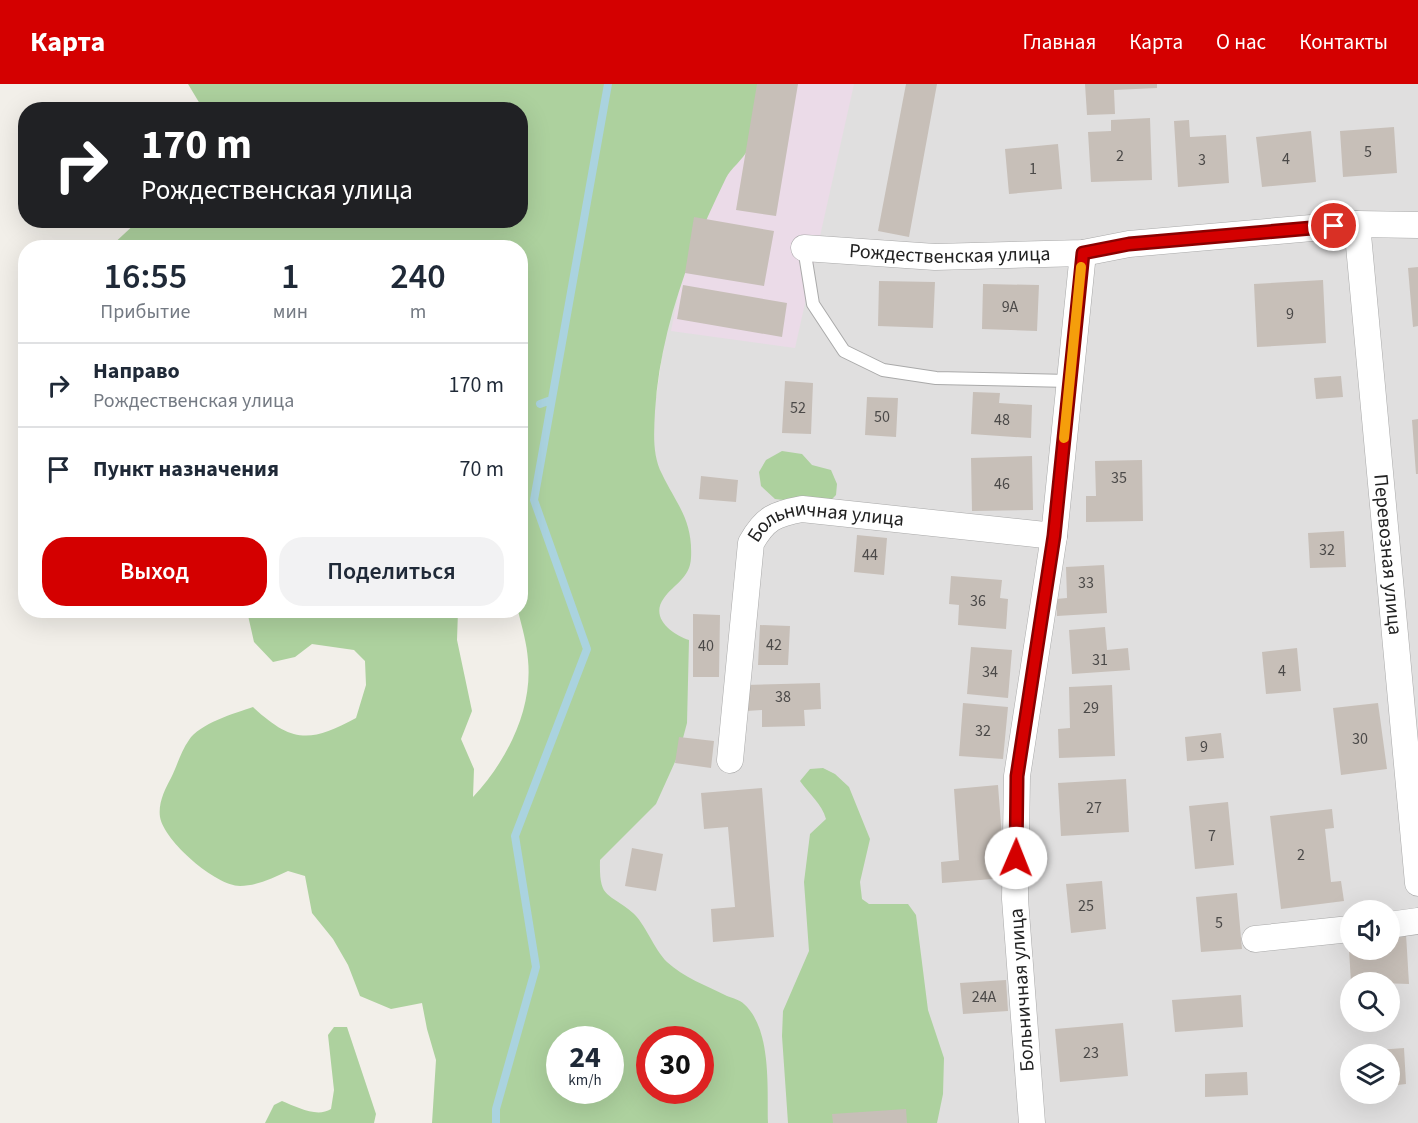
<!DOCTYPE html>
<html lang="ru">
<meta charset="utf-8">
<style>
body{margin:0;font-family:"Source Sans 3",sans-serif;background:#f2f2f3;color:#1f2937;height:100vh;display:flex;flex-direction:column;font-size:22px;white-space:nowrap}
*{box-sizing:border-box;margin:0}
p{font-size:20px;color:#747a83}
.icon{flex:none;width:33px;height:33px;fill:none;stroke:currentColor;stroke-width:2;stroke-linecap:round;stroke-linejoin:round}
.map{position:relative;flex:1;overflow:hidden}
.drawer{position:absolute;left:18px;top:156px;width:510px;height:378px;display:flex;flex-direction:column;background:#fff;border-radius:24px;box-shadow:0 6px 24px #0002}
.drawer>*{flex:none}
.hud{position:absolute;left:18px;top:18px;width:510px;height:126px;border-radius:24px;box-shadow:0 6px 24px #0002;background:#202124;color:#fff;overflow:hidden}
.buttons{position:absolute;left:1340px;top:816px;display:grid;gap:12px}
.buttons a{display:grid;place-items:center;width:60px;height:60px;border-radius:50%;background:#fff;box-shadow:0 6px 24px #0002;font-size:30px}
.speed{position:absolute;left:546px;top:942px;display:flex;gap:12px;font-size:30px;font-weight:700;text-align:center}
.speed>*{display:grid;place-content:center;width:78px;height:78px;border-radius:50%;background:#fff;box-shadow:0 6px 24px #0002;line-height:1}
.speed small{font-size:15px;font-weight:400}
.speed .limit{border:9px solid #d22;background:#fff;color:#111}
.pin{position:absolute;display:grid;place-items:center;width:51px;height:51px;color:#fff;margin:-26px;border:3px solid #fff;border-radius:50%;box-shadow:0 2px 6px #0007}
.me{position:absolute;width:66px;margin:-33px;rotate:1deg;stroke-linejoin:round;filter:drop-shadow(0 0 4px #0008)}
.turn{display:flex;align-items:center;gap:21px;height:126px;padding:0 24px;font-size:27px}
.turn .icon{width:78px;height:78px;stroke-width:2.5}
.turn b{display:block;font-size:42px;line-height:51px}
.eta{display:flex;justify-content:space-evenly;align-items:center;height:102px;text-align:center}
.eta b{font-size:36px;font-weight:600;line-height:42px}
.action{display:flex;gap:12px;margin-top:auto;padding:12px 24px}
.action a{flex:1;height:69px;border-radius:24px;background:#d40000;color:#fff;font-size:24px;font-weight:600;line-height:69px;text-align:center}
.action a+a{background:#f2f2f3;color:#1f2937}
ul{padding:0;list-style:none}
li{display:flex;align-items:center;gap:18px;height:84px;padding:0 24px;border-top:2px solid #e0e1e3}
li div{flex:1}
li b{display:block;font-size:22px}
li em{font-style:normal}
header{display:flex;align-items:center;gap:36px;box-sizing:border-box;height:84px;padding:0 30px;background:#d40000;color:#fff}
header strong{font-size:28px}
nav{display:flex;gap:33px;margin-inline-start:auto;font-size:21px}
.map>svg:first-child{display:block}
.residential{fill:#e0dfdf;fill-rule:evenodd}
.industrial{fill:#ebdbe8}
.forest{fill:#add19e;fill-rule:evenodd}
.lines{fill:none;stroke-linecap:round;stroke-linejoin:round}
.stream{stroke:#aad3df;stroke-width:8}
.building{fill:#c7bfb8}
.lane-casing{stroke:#a9a9a9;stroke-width:14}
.street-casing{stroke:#a9a9a9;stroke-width:27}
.lane{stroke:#fff;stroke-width:12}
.street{stroke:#fff;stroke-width:26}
.route-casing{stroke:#8a0000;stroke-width:15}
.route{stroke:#d40000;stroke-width:10}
.slow{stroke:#f59e0b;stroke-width:10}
.labels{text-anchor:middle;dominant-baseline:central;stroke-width:4.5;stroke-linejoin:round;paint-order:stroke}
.number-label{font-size:16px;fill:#4b4948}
.street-label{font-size:20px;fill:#222;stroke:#fff}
</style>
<header>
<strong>Карта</strong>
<nav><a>Главная</a><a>Карта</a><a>О нас</a><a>Контакты</a></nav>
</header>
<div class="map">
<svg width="1418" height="1039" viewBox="0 0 1418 1039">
<rect width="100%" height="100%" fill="#f2efe9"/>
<path class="residential" d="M701 0H1418V1039H552L560 1006H610V956L564 955ZM1350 826H1389V866H1350ZM1350 898H1389V938H1350ZM650 956H700V1006H650ZM1350 970H1389V1010H1350Z"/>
<path class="industrial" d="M721 0H854L795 264 671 247Z"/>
<path class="forest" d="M188 0H767C761 21 756 45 748 65 743 76 731 84 726 94 690 167 660 246 655 327 654 348 652 371 662 390 677 421 693 436 691 474 690 494 674 500 664 514 649 534 673 551 689 556L687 639 679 669 656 720 600 776C599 816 607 807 633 829 644 838 654 865 667 878 683 893 707 902 727 912 732 914 740 916 744 920 772 945 767 1005 768 1039H432L436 976 427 945 422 919 391 925 360 912 348 881 333 855 312 829 305 792 288 787C273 794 257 802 240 802 216 802 164 757 160 733 158 719 165 705 171 694 177 682 181 667 189 656 199 640 235 629 253 623 292 659 310 659 356 634L366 601 365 577 354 566 312 560 295 573 273 578 254 558 247 527H458L457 556 472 627 461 655 474 685 473 713C506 678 533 626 528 576 527 560 522 543 518 527L520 526V164H109L138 137 520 136V26L203 25ZM560 956H610V1006H560ZM650 956H700V1006H650Z
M782 367 802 370 812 381 831 386 837 400 836 411 826 421 775 415 761 402 759 388 766 376Z
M823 684 835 690 849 703 870 755 860 798 862 815 869 820H908L916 831 928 926 944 974 943 1010 937 1039H788L782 952 783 927 809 867 804 798 810 750 826 735C822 720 809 710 800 697L810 685Z
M334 943H347L376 1030 374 1039H265L274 1021 282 1017C297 1023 317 1034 331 1025L334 1006 328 951Z"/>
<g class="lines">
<path class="stream" d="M540 320 551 316
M496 1039V1025L536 883 515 752 587 565 534 416 608 0"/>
</g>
<path class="building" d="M757 0H798L776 132 736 126Z
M906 0H937L909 153 878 147Z
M1085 0H1157V4L1114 6 1115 30 1087 31Z
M1150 34 1152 96 1091 98 1088 48 1111 47V36Z
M1189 36 1190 53 1226 51 1229 99 1178 103 1174 37Z
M1394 43 1397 89 1343 93 1340 47Z
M1311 47 1316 98 1262 103 1256 53Z
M1058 60 1062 105 1009 110 1005 65Z
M694 133 774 147 764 202 685 189Z
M1418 183V242L1413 243 1408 184Z
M1323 196 1326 259 1257 263 1254 200Z
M879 197 935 198 933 244 878 242Z
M983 200 1039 201 1037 247 982 245Z
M683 201 787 219 782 253 677 235Z
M1341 292 1343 313 1316 315 1314 294Z
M785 297 813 299 811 350 782 349Z
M973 308 1000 309 999 319 1032 321 1031 354 971 350Z
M867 313 898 314 896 353 865 351Z
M1418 335V390H1416L1412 336Z
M1032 372 1033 426 972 427 971 374Z
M1142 376 1143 437 1086 438V412H1096L1095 377Z
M701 392 738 396 736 418 699 415Z
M1344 447 1346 483 1310 484 1308 449Z
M857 451 887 454 884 491 854 488Z
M1104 481 1107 529 1057 532 1056 515 1067 514 1066 483Z
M951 492 1002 496 1000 514 1008 515 1006 545 958 541 959 521 949 520Z
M693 530 720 531 719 593H693Z
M760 541 790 542 788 581H758Z
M1105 543 1107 566 1128 564 1130 586 1072 590 1069 546Z
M971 563 1012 566 1008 614 967 610Z
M1297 564 1301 607 1266 610 1262 568Z
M820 599 821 625 804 626 805 642 762 643V626L746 627 745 601Z
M1112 601 1115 672 1059 674 1058 645 1070 644 1069 603Z
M963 619 1008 623 1003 675 959 672Z
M1378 619 1387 685 1341 691 1333 624Z
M1221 649 1224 674 1187 677 1185 653Z
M679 653 714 657 711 684 675 679Z
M1126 695 1129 748 1061 752 1058 699Z
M998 701 1005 794 942 799 941 778 959 776 954 705Z
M762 704 774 853 713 858 711 825 735 823 728 743 704 745 701 709Z
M1228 718 1234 781 1195 785 1189 722Z
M1332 725 1334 744 1325 745 1331 798 1341 797 1344 817 1281 825 1270 732Z
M632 764 663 770 656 807 625 802Z
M1102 797 1106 845 1071 849 1066 800Z
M1237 809 1242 865 1201 868 1196 813Z
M1406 850 1409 900 1351 898 1349 866H1389V851Z
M1006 896 1008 927 963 930 960 899Z
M1241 911 1243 943 1175 948 1172 916Z
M1123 939 1128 992 1060 998 1055 945Z
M1404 964 1406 1000 1389 1002V970H1352V968Z
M1247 988 1248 1011 1205 1013V990Z
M906 1025 907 1039H833L832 1030Z"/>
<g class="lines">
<defs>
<path id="lane" d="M804 164 813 220 844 267 883 286 936 294 1069 297"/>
<g id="street">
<path id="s1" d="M1357 140 1418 799"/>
<path id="s2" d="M804 164 935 173 1083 169 1129 160 1357 140 1418 141"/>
<path id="s3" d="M730 676 751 459C765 434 775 430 802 425L1054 452"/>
<path d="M1389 841 1418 837"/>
<path d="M1255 855 1350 845"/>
<path d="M1032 1039 1015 815 1017 692 1054 452 1083 169"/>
</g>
</defs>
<use href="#lane" class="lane-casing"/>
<use href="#street" class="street-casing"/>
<use href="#lane" class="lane"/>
<use href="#street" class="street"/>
</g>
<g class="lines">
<defs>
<path id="route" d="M1016 774 1017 692 1054 452 1083 169 1129 160 1334 142"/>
</defs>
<use href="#route" class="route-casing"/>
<use href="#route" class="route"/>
<path class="slow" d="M1064 354 1081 183"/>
</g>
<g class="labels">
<g class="number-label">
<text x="1368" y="68">5</text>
<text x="1120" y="72">2</text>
<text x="1286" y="75">4</text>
<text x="1202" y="76">3</text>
<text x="1033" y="85">1</text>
<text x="1010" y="223">9А</text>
<text x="1290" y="230">9</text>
<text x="798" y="324">52</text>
<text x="882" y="333">50</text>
<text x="1002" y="336">48</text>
<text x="1119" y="394">35</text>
<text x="1002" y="400">46</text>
<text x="1327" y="466">32</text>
<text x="870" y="471">44</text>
<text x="1086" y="499">33</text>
<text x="978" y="517">36</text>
<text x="774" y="561">42</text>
<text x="706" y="562">40</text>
<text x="1100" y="576">31</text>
<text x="1282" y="587">4</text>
<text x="990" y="588">34</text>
<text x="783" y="613">38</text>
<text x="1091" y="624">29</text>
<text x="983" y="647">32</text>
<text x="1360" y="655">30</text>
<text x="1204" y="663">9</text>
<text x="1094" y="724">27</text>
<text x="1212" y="752">7</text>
<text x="1301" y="771">2</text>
<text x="1086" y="822">25</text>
<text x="1219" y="839">5</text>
<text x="984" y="913">24А</text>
<text x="1091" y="969">23</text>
</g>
<g class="street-label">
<text stroke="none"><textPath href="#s2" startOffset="146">Рождественская улица</textPath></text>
<text stroke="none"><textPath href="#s3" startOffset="303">Больничная улица</textPath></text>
<text stroke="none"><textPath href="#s1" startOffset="332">Перевозная улица</textPath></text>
<text transform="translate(1022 906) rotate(-94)">Больничная улица</text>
</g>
</g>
</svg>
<div class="buttons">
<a><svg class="icon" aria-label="sound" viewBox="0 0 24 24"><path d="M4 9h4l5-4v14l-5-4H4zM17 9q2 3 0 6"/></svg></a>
<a><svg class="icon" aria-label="search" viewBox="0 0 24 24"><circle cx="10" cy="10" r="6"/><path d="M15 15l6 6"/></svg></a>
<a><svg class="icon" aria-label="layers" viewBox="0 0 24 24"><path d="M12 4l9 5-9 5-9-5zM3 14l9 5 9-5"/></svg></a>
</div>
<div class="speed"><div>24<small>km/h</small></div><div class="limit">30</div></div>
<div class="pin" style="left:1334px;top:142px;background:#d93025"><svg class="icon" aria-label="arrive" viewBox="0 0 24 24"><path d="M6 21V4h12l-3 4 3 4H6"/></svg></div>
<svg class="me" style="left:1016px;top:774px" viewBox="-20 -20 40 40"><circle r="19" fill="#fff"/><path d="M0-13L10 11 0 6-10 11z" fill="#d40000"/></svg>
<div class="hud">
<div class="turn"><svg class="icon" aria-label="right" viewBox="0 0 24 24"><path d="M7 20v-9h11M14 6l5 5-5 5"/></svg><div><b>170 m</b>Рождественская улица</div></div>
</div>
<section class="drawer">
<div class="eta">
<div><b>16:55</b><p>Прибытие</p></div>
<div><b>1</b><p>мин</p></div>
<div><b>240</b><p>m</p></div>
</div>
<ul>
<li><svg class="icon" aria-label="right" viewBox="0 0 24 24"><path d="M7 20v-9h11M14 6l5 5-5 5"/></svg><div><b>Направо</b><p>Рождественская улица</p></div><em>170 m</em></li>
<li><svg class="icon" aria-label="arrive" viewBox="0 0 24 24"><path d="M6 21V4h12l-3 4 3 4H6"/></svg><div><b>Пункт назначения</b></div><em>70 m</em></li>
</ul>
<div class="action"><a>Выход</a><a>Поделиться</a></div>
</section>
</div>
